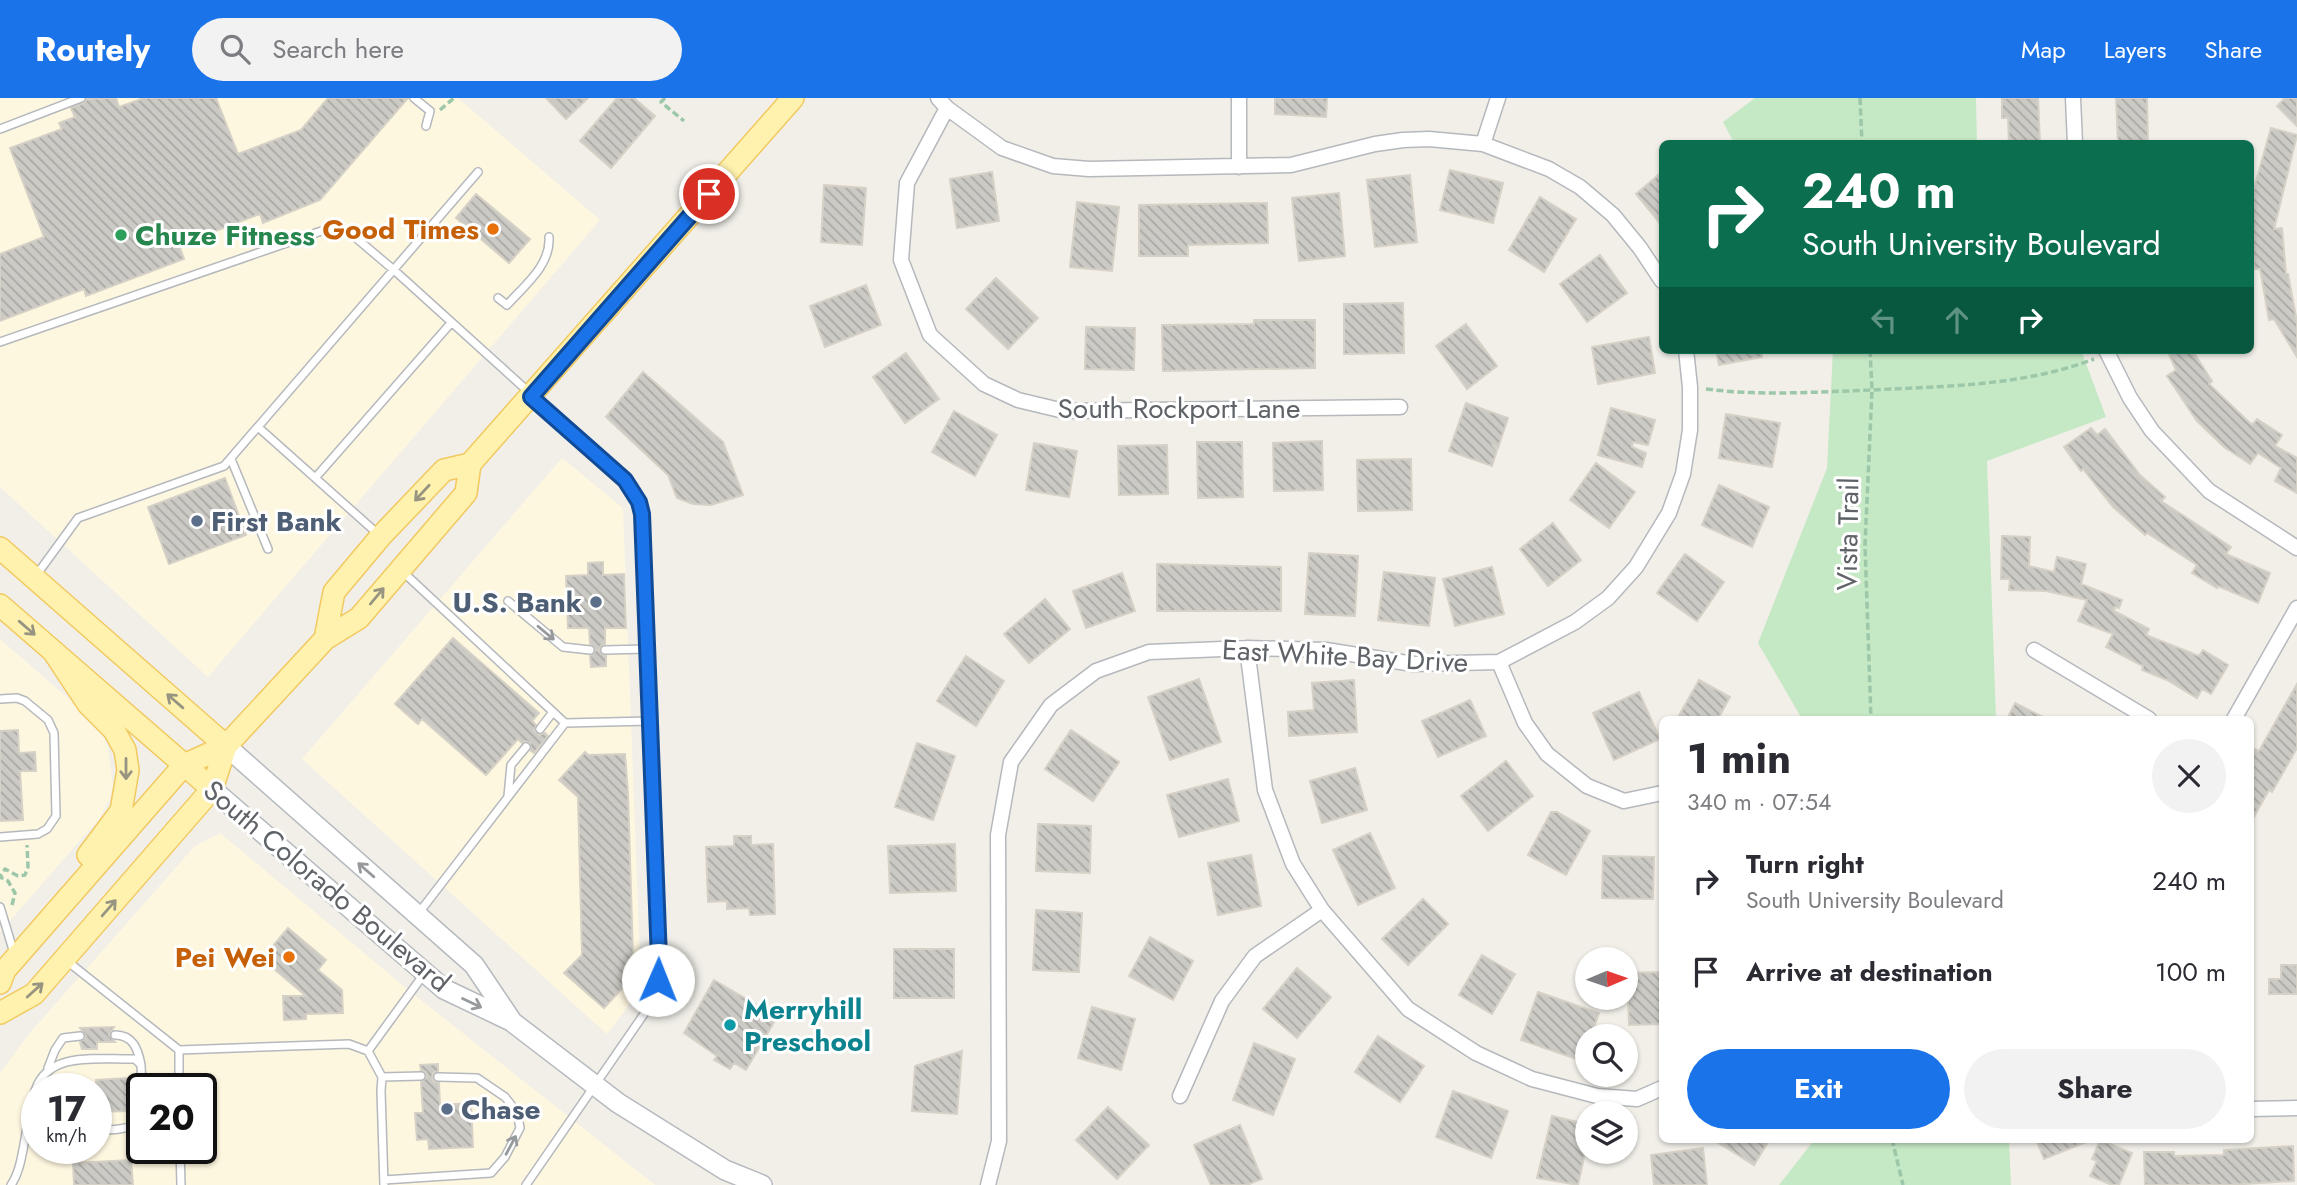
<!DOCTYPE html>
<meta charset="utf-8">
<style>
body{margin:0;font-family:Jost,sans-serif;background:#f2f2f3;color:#2b2b33;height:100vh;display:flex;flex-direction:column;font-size:26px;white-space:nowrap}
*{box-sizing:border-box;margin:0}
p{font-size:23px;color:#7c7c81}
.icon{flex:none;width:38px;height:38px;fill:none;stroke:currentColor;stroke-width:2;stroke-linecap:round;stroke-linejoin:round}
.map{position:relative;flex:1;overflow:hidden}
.details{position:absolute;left:1659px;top:618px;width:595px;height:427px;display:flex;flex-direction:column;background:#fff;border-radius:10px;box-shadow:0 2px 5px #0004}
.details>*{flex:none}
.guide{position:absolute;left:1659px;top:42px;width:595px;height:214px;border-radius:10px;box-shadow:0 2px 5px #0004;background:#0b6e4f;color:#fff;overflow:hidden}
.needle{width:46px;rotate:88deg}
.controls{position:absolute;left:1575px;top:849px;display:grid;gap:14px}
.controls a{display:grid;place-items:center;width:63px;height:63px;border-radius:50%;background:#fff;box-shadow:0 2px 5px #0004;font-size:35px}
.speed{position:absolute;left:21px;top:975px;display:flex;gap:14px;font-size:35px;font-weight:700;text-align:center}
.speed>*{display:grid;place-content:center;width:91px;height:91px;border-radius:50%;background:#fff;box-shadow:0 2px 5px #0004;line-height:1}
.speed small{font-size:18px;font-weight:400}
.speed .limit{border:4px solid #111;border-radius:10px;background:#fff;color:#111}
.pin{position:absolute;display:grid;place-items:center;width:60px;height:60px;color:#fff;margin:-30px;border:4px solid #fff;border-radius:50%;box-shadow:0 2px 7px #0007}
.me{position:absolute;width:77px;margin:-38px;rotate:1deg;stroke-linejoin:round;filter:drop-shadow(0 0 5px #0008)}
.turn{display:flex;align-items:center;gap:24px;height:147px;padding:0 28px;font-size:32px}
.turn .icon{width:91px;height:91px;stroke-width:2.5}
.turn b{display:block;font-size:49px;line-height:60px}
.lanes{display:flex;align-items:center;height:66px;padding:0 28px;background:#0003;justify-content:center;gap:35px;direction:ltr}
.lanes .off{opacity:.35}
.round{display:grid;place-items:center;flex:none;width:74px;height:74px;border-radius:37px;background:#f2f2f3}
.summary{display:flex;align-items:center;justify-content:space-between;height:119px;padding:0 28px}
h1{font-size:42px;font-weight:700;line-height:52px}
.primary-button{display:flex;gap:14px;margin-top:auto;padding:14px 28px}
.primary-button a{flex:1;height:80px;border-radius:42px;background:#1a73e8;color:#fff;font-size:28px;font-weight:700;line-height:80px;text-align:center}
.primary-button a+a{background:#f2f2f3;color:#2b2b33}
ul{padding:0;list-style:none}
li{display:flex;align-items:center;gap:21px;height:91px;padding:0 28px}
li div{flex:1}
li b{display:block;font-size:26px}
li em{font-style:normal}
header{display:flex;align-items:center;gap:42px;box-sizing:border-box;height:98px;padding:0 35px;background:#1a73e8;color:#fff}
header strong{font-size:33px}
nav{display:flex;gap:38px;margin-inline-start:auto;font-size:24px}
.search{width:490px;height:63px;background:#f2f2f3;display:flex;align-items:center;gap:18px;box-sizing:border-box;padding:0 24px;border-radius:38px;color:#7c7c81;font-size:26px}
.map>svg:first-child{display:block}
.commercial{fill:#fef7e0;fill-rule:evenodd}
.park{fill:#c5e8c5}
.building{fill:url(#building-back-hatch);stroke:#d6d1c6;stroke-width:2}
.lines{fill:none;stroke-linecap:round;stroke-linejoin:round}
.lane-casing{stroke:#b5b8bc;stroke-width:10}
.street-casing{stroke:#b5b8bc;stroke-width:17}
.secondary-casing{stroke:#b6babf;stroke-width:22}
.primary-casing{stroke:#f2c960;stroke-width:24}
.path{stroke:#9cc7a9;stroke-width:3.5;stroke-dasharray:7 3.5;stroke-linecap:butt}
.lane{stroke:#fff;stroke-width:7}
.street{stroke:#fff;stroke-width:14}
.secondary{stroke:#fff;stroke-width:19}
.primary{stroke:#fff2af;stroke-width:21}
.oneway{stroke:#979581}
.oneway2{stroke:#979a9d}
.route-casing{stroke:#114b97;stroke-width:18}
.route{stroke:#1a73e8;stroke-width:12}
.food-dot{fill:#e8710a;stroke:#fff;stroke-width:2.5}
.leisure-dot{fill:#2e9e5b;stroke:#fff;stroke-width:2.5}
.service-dot{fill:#5c6f8a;stroke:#fff;stroke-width:2.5}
.culture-dot{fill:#0f9aa8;stroke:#fff;stroke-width:2.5}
.labels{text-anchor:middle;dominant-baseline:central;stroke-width:6;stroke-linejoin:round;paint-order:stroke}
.food-label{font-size:28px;font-weight:bold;fill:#c56008;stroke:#fff;text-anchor:end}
.leisure-label{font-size:28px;font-weight:bold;fill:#27864d;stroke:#fff;text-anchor:start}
.street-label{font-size:28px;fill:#5f6368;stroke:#fff}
.service-label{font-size:28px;font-weight:bold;fill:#4e5e75;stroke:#fff;text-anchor:start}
.culture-label{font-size:28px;font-weight:bold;fill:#0d838f;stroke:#fff;text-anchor:start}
</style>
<header>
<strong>Routely</strong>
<div class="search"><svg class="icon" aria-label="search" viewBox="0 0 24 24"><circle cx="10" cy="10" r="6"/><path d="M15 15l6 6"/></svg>Search here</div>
<nav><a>Map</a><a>Layers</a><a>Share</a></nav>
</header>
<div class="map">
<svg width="2297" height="1087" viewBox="0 0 2297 1087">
<defs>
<pattern id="building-back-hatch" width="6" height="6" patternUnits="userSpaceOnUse" patternTransform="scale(1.75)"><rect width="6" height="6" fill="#cccac5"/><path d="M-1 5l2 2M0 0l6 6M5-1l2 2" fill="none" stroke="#a9a8a4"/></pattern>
</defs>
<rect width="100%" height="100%" fill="#f1efe8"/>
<path class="commercial" d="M0 0H458L600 122 208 579 0 389Z
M562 360 623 410 641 891 607 936 302 661Z
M0 541 93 622 101 633 108 650 113 688 109 703 99 721 0 834Z
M220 735 412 895 655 1087H0V975L28 937 195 748ZM37 990H96V1050H37ZM142 990H201V1050H142Z"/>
<path class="park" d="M1755 0H1976L1977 45H1734L1723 24Z
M1833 252H2081L2106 319 1987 363 1996 621H1802L1758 545 1827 370Z
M1815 1041H2009L2011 1087H1779Z"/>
<path class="building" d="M116 0 119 9 144 0H216L238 56 301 32 328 0H408L320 102 263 125 260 116 179 147 184 161 86 198 84 191 0 223V156L44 139 10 50 62 31 59 25 75 19 71 10 84 5 87 1Z
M546 0H588L566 21Z
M617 0H634L655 18 611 70 580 43Z
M1275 0H1327L1326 19 1275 16Z
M2002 0H2038L2040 46H2009L2008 20H2002Z
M2116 0H2147L2148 46H2118Z
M2285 0H2297V28L2277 8Z
M2271 30 2297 37 2274 131 2282 130 2286 176H2288L2297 224V259L2274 221 2269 222 2260 171H2254L2250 104Z
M1450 72 1503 85 1493 125 1440 112Z
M992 74 999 123 957 130 950 81Z
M1662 74V128L1636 96Z
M1410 77 1417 144 1375 149 1367 82Z
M824 87 866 90 862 147 821 144Z
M1339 95 1345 158 1299 163 1292 100Z
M476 96 530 141 509 165 456 120Z
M1540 99 1576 121 1544 174 1509 152Z
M1077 104 1119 109 1112 173 1070 169Z
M1267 105 1268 145 1188 147V158H1139V107Z
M1600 157 1627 195 1587 224 1560 186Z
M996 180 1038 220 1008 251 966 211Z
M866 187 881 227 825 249 810 208Z
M1403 205 1404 255 1344 256V206Z
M1254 222H1315V270L1163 273 1162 227 1254 226Z
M1466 226 1497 268 1467 291 1436 248Z
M1086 229 1135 230 1134 272 1085 271Z
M1649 239 1655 275 1598 286 1592 249Z
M1716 252H1761L1762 259 1719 267Z
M2167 252H2192L2212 283 2209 286 2252 327 2257 321 2282 337 2275 348 2297 360V395L2275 383 2281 370 2258 355 2250 366 2224 349 2197 323 2167 278 2176 272Z
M906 255 939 301 905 325 873 279Z
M643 274 723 344 743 397 711 407 693 406 677 400 668 377 606 319Z
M1466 305 1508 320 1498 350 1492 346 1497 352 1492 368 1449 353Z
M1611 310 1655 322 1648 347 1633 344 1632 349 1646 355 1642 369 1598 357Z
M954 313 997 337 975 378 932 354Z
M1726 316 1780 325 1772 369 1719 360Z
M2091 330 2097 337 2105 331 2140 377 2165 399 2161 403 2231 449 2226 456 2270 475 2258 505 2218 488 2217 490 2192 475 2197 467 2147 435 2145 437 2113 409 2083 371 2081 373 2064 349Z
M1322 343 1323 392 1274 393 1273 345Z
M1197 344H1242L1243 399 1198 400Z
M1034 345 1077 353 1069 399 1026 392Z
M1167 347 1168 396 1119 397 1118 348Z
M1411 361 1412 412 1358 413 1357 362Z
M1596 365 1635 394 1609 430 1570 402Z
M225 380 246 437 169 466 148 409Z
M1719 387 1769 409 1752 449 1702 427Z
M1553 425 1581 462 1548 488 1520 451Z
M2002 438 2030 439 2029 468 2054 474 2057 459 2086 466 2081 486 2122 502 2119 510 2115 509 2114 513 2149 531 2146 537 2199 558 2203 552 2228 567 2211 596 2202 591 2197 600 2167 582 2142 572 2143 568 2106 549 2113 536 2078 523 2087 502 2046 493 2009 492 2010 481H2001Z
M1309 455 1358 458 1355 518 1305 516Z
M1685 456 1724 484 1697 523 1657 495Z
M603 464V477L624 476 626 530H605V546L600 549 599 553 606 558V568L591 569 590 558 596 552 590 546 589 530H568L566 478 588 477V465Z
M1157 466 1281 469V513H1157Z
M1492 469 1504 516 1455 528 1443 481Z
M1384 474 1435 480 1429 528 1378 522Z
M1122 475 1135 513 1086 530 1073 493Z
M1045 501 1070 531 1029 565 1004 536Z
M453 540 539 615 532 623 536 627 534 633 539 637 545 635 548 638 534 655 531 653 530 645 526 643 522 645 518 641 486 677 422 621 418 626 395 606Z
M966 558 1004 583 976 628 937 603Z
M1199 581 1221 644 1170 662 1148 599Z
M1354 582 1357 634 1289 638 1288 614 1314 612 1312 585Z
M1699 582 1730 599 1718 621H1677Z
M2297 586V650L2272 694 2269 692 2250 726V659L2255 651 2259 653Z
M1639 594 1660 641 1614 662 1593 615Z
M1470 602 1486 638 1438 659 1422 623Z
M2015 605 2047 621H2007Z
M18 632 19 655 35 654 36 673H20L23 722 0 723V633Z
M1071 632 1119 664 1093 703 1045 671Z
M917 645 955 658 933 722 895 709Z
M585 654 588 657 625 656 628 695 633 859 631 860V881L604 910 564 875 582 857 578 699 559 682Z
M1506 663 1533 698 1488 733 1461 698Z
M1355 670 1367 712 1322 725 1310 683Z
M1228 681 1239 723 1179 739 1167 697Z
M1551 714H1557L1590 733 1566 777 1528 757Z
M1038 726 1091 728 1090 775 1036 773Z
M1370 735 1395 790 1358 807 1333 752Z
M734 738H751V747L773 746 775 816 750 817 749 810 727 811V803L708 804 706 749 734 748Z
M955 746 956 793 890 795 888 748Z
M1251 757 1261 808 1218 817 1208 765Z
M1603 758 1654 759 1653 801 1602 800Z
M1423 801 1448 826 1408 867 1382 841Z
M1036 812 1082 815 1079 874 1033 872Z
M288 830 326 862 318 872 342 892 343 915 306 916V921L284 922 283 898H306L262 861Z
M1150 839 1193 863 1173 902 1129 878Z
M894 851H954V900H894Z
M1482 857 1515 876 1492 916 1459 897Z
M2281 867H2297V896H2269V881H2281Z
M1297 870 1331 899 1297 940 1263 911Z
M1662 874V926L1629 927 1627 875Z
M714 882 777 919 746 972 734 965 730 971 714 962 717 958 684 935Z
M1538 894 1599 915 1591 938H1587V948L1582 963 1521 942Z
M1092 909 1135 921 1121 972 1078 960Z
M114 929 109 937 115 944H97V951H82L80 944 86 938 80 930Z
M1378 938 1424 968 1400 1004 1355 974Z
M1254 945 1295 961 1273 1017 1233 1002Z
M962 953 957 1016 912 1013 915 968Z
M438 966V973L433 975 432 980 434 984 439 985 440 1007 471 1005 473 1049 429 1051 428 1041 417 1042 415 1015H423L421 984 427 979 426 974 421 972 420 967Z
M127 980 129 1013 96 1014V982Z
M1453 993 1508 1013 1491 1060 1436 1039Z
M1108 1009 1149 1047 1117 1081 1076 1042Z
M1552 1018 1587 1026V1046L1578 1087 1537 1080Z
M1240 1027 1262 1081 1247 1087H1211L1194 1047Z
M1712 1041H1770L1754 1067Z
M2036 1041H2091V1042L2044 1061Z
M2100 1042 2132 1055 2119 1087H2112L2090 1078 2097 1063 2092 1061Z
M2293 1048 2294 1083 2227 1087H2145L2144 1054H2174V1058L2224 1057V1052Z
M1703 1050 1707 1087H1654L1651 1057Z
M131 1062 133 1087H74L73 1065Z"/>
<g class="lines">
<defs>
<path id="lane" d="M414 0 430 13 426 28
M0 31 81 0
M498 200 507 207C525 187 551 167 549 139
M0 244 333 129 349 134 395 173 625 381 639 404 642 416 659 861C658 882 654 898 644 916L526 1087
M258 329 378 436
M231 361 268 451
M316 379 451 225
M402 473 565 625 650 623
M35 479 78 420 224 368 478 74
M508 503 563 549 590 552
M605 552 647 551
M0 601 17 600 25 603 48 622 54 635 56 718 47 731 38 736 0 739
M540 631 553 614
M508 698 511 667 526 649
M0 809 14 855
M418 816 565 625
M67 863 179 952V990
M115 937C133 937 138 951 141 967
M179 952 349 946 368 953
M48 970 55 952 63 940 80 938
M382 979 421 978
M96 1032C112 1032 127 1032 141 1024L142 1018
M180 1050 181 1087
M384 1082 491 1075 505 1059 520 1030 517 1014 505 999 477 980 438 979
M11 1087C20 1074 22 1056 25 1041 28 1025 30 1008 35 993 48 952 100 962 135 961L141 967 142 990
M384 1087 381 993 382 979 368 953 424 876"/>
<path id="street" d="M938 0 947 10 1002 50 1053 68 1089 71 1291 67 1375 46 1403 42 1429 41 1483 46 1549 71 1580 89 1613 117 1640 150 1662 183
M1239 0V69
M2073 0 2075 46
M947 10 907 85 901 162 930 237 984 286 1018 302 1064 313 1400 309
M1483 46 1498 0
M2106 252 2130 300 2152 333 2209 393 2297 450
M1247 550 1265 692 1293 766 1322 812 1408 911 1476 955 1532 981 1597 998 1637 1001 1662 990
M2034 552 2149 621
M1499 564 1525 625 1547 656 1587 688 1624 703 1662 695
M2234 621 2297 510
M1180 998 1222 903 1255 858 1322 812
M2250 1011 2297 1010
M988 1087 999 1043 998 737 1011 664 1051 607 1096 573 1149 554 1247 550 1326 552 1413 566 1499 564 1575 524 1608 500 1636 469 1669 415 1683 376 1690 332V289L1686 252"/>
<path id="secondary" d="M226 648 474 867 511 922
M212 691 444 891 511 923 618 1005 725 1072 762 1087"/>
<path id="primary" d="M0 450 226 648
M0 507 212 691
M325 541 334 494 381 438 444 372 470 366
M53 553 88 606 114 632 125 652 128 672 121 713 88 757
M0 885 5 872 184 667 226 648 325 541 359 520 466 395 470 366 793 0
M0 915 34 896 212 691 226 648"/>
</defs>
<use href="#lane" class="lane-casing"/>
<use href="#street" class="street-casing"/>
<use href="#secondary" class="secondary-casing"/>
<use href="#primary" class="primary-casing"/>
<path class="path" d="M665 0 661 4 684 23
M1860 0 1862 46
M440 12 454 0
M1870 252 1872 292 1865 447 1871 621
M1706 291C1761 298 1816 294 1872 292 1947 288 2023 288 2094 261
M12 807 15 795 8 783 0 779 5 771 18 778 25 777 28 769 27 747
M1892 1041 1903 1087"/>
<use href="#lane" class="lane"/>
<use href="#street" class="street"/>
<use href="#secondary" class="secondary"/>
<use href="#primary" class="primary"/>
</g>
<defs><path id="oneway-shaft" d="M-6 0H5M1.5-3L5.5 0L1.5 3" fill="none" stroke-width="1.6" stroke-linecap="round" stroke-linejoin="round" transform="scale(1.75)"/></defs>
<g class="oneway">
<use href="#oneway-shaft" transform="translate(422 395) rotate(133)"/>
<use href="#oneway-shaft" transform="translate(377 498) rotate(-50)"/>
<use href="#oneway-shaft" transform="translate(27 530) rotate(41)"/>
<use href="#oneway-shaft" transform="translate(175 603) rotate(-139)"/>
<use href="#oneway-shaft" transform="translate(126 671) rotate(90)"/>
<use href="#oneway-shaft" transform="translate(109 810) rotate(-49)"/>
<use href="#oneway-shaft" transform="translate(35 892) rotate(-42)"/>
</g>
<g class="oneway2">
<use href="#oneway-shaft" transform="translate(546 535) rotate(40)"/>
<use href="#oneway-shaft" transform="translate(366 772) rotate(-139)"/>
<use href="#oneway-shaft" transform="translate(472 905) rotate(25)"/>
<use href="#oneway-shaft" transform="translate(511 1047) rotate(-62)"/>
</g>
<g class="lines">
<defs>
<path id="route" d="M658 882 659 861 642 416 639 404 625 382 531 299 709 96"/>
</defs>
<use href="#route" class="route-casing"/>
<use href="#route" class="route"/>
</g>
<g class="food-dot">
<circle cx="493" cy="131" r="7"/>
<circle cx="289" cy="859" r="7"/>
</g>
<circle class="leisure-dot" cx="121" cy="137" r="7"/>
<g class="service-dot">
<circle cx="197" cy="423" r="7"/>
<circle cx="596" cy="504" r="7"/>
<circle cx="447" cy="1011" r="7"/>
</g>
<circle class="culture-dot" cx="730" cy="927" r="7"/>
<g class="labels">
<g class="food-label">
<text x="479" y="131">Good Times</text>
<text x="275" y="859">Pei Wei</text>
</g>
<g class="leisure-label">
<text x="135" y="137">Chuze Fitness</text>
</g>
<g class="street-label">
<text x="1179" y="310">South Rockport Lane</text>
<text transform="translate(1848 436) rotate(-89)">Vista Trail</text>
<text transform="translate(1345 558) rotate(3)">East White Bay Drive</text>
<text transform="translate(327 788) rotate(40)">South Colorado Boulevard</text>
</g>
<g class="service-label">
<text x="211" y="423">First Bank</text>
<text x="582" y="504" text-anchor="end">U.S. Bank</text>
<text x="461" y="1011">Chase</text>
</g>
<g class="culture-label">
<text x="744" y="911">Merryhill<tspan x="744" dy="32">Preschool</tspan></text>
</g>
</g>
</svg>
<div class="controls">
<a><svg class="needle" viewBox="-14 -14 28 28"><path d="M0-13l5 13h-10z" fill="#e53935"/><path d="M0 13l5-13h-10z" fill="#7c7c81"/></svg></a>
<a><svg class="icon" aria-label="search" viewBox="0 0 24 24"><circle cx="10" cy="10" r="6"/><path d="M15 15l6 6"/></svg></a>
<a><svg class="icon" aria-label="layers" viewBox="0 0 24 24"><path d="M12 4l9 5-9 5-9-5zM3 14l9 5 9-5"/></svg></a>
</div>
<div class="speed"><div>17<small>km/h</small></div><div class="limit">20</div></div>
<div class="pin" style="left:709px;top:96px;background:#d93025"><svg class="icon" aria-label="arrive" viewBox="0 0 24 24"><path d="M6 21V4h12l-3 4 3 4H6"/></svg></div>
<svg class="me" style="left:658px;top:882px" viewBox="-20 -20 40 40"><circle r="19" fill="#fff"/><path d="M0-13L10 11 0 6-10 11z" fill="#1a73e8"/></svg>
<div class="guide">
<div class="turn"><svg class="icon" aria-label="right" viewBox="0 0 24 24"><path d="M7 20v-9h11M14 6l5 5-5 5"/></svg><div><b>240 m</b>South University Boulevard</div></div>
<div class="lanes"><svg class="icon off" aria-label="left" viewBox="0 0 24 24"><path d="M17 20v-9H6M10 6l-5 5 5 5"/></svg><svg class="icon off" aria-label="ahead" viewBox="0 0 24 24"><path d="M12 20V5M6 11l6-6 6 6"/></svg><svg class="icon" aria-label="right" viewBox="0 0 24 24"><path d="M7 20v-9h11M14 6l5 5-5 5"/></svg></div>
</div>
<section class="details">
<div class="summary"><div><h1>1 min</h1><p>340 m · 07:54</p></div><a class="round"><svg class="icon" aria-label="close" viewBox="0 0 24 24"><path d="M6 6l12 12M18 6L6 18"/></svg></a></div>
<ul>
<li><svg class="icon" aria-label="right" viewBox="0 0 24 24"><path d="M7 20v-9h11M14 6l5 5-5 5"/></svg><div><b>Turn right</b><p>South University Boulevard</p></div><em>240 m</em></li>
<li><svg class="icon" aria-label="arrive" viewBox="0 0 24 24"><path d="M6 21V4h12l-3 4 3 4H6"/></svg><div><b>Arrive at destination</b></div><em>100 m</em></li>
</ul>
<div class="primary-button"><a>Exit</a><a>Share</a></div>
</section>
</div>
